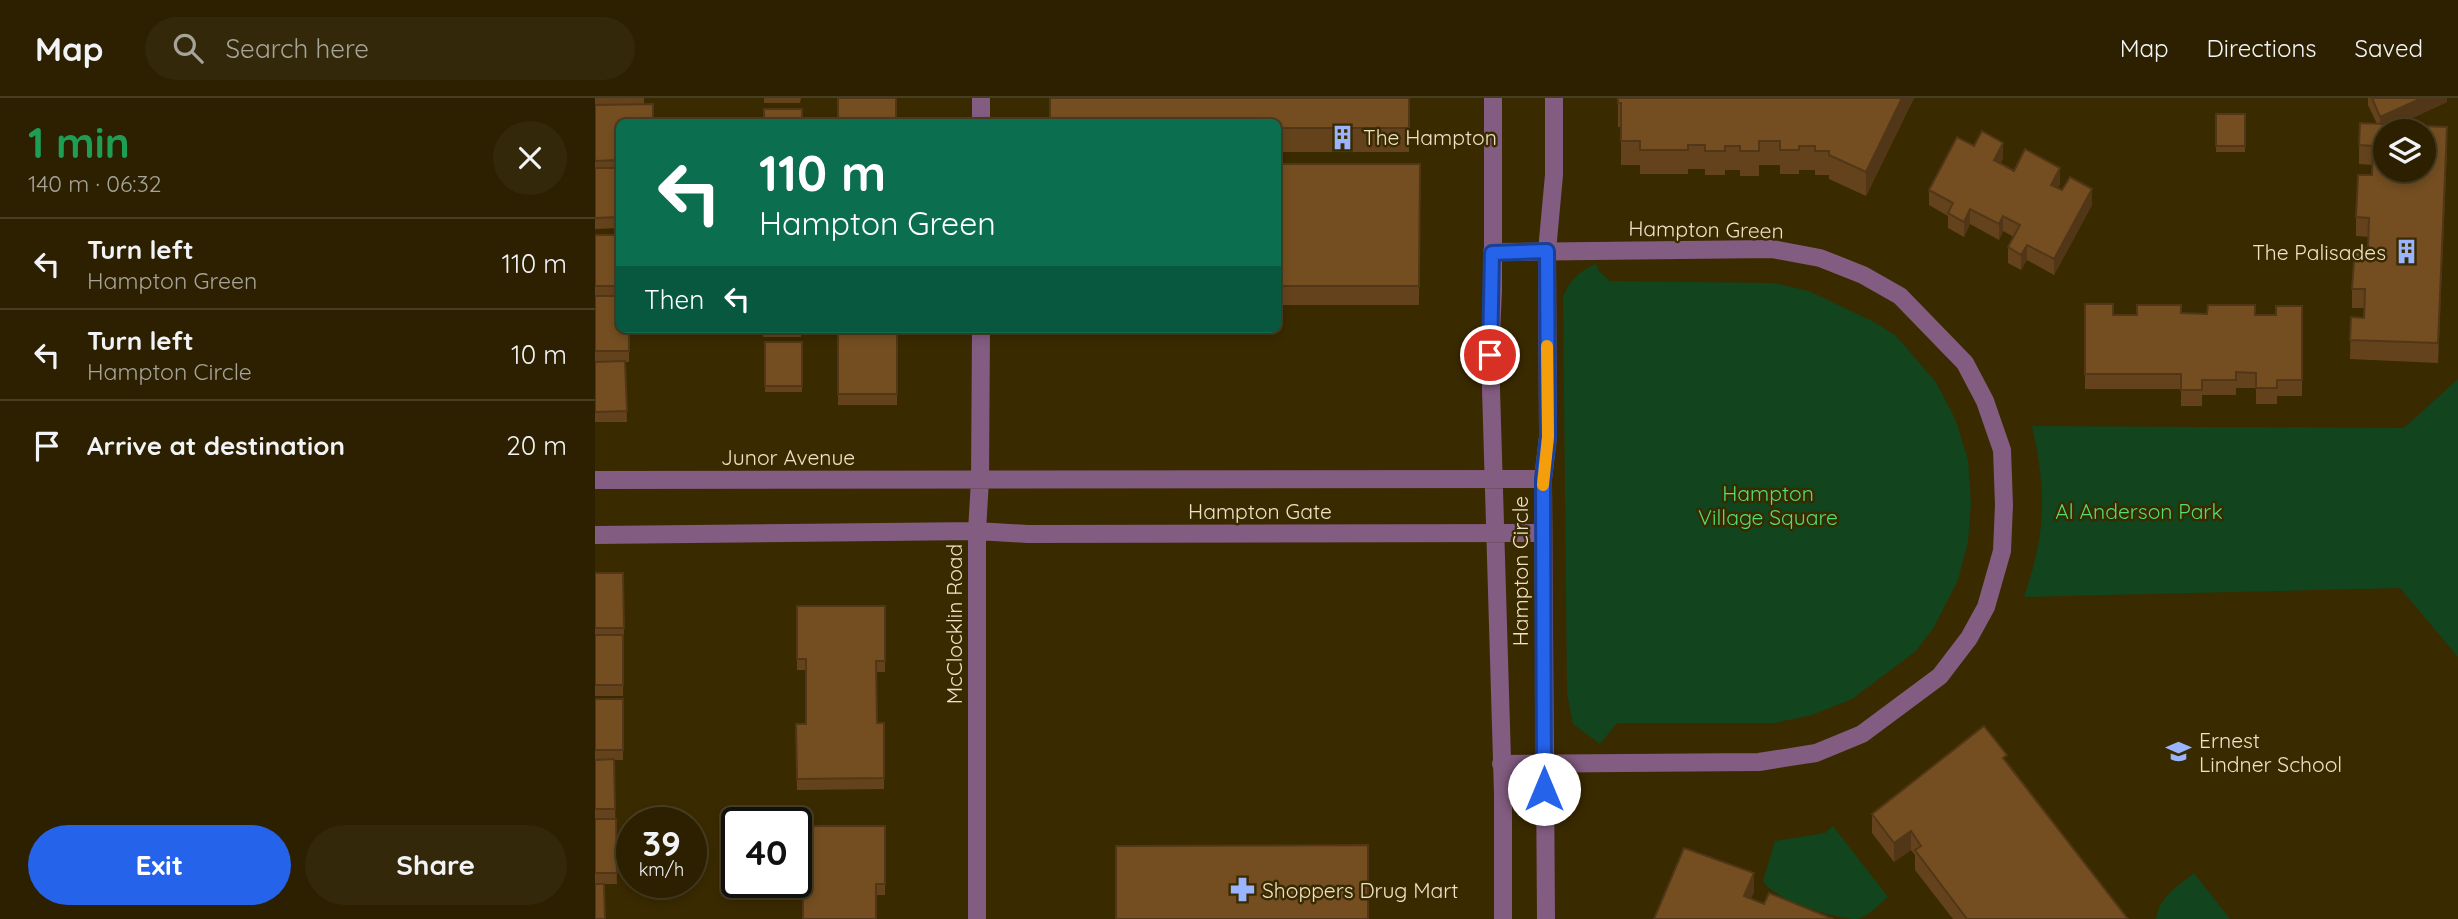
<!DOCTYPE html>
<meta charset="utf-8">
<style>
body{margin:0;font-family:Quicksand,sans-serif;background:#34280a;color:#f1f3f6;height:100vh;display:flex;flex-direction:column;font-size:26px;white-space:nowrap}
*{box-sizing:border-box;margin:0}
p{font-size:23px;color:#a6a399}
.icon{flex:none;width:38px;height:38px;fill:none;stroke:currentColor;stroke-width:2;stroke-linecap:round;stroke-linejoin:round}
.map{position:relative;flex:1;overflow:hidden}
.sheet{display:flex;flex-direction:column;background:#2c2000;width:595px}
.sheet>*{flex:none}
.hud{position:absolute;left:21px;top:21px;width:665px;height:214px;border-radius:10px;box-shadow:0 4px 10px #0003,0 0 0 2px #483e22;background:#0b6e4f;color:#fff;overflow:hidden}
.buttons{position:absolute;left:1778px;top:21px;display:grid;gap:14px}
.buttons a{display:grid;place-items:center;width:63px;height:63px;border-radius:50%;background:#2c2000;box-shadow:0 4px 10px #0003,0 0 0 2px #483e22;font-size:35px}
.speed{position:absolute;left:21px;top:709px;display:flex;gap:14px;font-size:35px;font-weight:700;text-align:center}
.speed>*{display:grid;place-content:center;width:91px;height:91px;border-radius:50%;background:#2c2000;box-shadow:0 4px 10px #0003,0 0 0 2px #483e22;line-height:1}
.speed small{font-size:18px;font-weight:400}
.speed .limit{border:4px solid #111;border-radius:10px;background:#fff;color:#111}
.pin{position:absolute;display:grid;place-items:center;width:60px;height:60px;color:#fff;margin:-30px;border:4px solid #fff;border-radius:50%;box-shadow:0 2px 7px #0007}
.me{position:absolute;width:77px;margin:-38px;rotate:0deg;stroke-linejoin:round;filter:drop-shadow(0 0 5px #0008)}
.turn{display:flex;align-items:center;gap:24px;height:147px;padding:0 28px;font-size:32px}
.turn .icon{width:91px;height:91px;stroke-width:2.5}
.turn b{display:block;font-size:49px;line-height:60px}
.then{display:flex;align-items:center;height:66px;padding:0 28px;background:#0003;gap:14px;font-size:26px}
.round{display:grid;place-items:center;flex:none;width:74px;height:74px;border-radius:37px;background:#34280a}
.summary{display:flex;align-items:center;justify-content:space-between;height:119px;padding:0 28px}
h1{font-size:42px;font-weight:700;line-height:52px;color:#1e9e55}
.primary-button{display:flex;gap:14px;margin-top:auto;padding:14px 28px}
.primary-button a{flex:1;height:80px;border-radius:42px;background:#2563eb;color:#fff;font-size:28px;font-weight:700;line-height:80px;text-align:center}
.primary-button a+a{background:#34280a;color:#f1f3f6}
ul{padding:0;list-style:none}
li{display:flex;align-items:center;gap:21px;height:91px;padding:0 28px;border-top:2px solid #483e22}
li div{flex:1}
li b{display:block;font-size:26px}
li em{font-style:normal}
header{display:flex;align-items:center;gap:42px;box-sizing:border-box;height:98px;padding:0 35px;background:#2c2000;border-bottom:2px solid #483e22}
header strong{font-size:33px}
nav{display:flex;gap:38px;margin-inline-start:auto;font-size:24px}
.search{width:490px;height:63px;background:#34280a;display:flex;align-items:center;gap:18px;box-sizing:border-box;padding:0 24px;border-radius:38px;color:#a6a399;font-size:26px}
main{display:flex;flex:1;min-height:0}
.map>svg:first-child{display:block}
.green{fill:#12441e}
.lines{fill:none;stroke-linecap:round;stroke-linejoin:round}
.minor{stroke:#835c81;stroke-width:18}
.tertiary{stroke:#835c81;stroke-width:18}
.wall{fill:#64431c}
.shaded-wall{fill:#513717}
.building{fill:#744e21;stroke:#513717;stroke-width:2;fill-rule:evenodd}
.route-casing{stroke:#184099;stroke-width:18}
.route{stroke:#2563eb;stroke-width:12}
.slow{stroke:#f59e0b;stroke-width:12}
.labels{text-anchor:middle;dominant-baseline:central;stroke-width:5;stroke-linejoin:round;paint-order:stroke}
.poi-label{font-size:21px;fill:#efe3c7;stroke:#3a2a00;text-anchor:start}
.street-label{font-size:21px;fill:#efe3c7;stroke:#3a2a00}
.park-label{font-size:21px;fill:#4fdf72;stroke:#3a2a00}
</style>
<header>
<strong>Map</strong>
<div class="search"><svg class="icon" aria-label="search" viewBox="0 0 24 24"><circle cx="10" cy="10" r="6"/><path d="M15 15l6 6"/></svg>Search here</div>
<nav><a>Map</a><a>Directions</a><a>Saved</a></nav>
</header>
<main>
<section class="sheet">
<div class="summary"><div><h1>1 min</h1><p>140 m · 06:32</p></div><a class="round"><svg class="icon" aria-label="close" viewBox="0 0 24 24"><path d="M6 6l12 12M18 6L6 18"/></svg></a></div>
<ul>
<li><svg class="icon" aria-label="left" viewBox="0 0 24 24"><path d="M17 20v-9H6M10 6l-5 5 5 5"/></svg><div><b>Turn left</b><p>Hampton Green</p></div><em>110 m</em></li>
<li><svg class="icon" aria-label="left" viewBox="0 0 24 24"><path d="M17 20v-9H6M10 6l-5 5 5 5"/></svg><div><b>Turn left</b><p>Hampton Circle</p></div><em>10 m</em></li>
<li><svg class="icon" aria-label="arrive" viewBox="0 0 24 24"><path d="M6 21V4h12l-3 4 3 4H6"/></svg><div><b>Arrive at destination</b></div><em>20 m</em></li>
</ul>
<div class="primary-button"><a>Exit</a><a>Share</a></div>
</section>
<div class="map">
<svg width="1863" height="821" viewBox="0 0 1863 821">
<rect width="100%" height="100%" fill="#3a2a00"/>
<path class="green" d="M1001 166 1004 173 1015 183 1178 185 1214 193 1279 224 1300 237 1314 253 1340 283 1351 303 1361 323 1373 362 1376 405 1373 444 1363 482 1339 529 1321 553 1257 601 1217 617 1180 625H1022L1005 646 978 626 972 596 968 199C974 182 985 173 1001 166Z
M1863 281V559L1805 490 1429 499C1451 435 1452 394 1437 328L1809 330Z
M1238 728 1293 799C1285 806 1272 819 1262 821 1241 821 1179 802 1168 783L1180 743 1230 735Z
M1599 775 1635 821H1561C1564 799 1583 788 1599 775Z"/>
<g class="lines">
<path class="minor" d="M897 154 1177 151 1225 160 1268 177 1305 198 1370 265 1390 303 1407 352 1409 407 1407 453 1391 509 1374 540 1345 578 1267 636 1221 655 1164 664 906 666"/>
<path class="tertiary" d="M898 0V192L895 257 908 696V821
M386 24V0
M0 382 948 381
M0 437 382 433 433 436 948 435
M382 821V433L385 382 386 231
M951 821 948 381 953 339 952 153 959 77V0"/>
</g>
<path class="wall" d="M0 0H49V6L24 24V130L0 131Z
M169 0H206L205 5H169Z
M815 0 814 54H682V24Z
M1023 0H1319L1271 98 1234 81V77H1220V72H1204V76H1185V67H1164V78H1145V72H1130V77H1110V71H1093V76H1045V67H1026V29H1023Z
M1773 0H1852V4L1802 27 1852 48 1843 265 1755 261 1756 219 1769 220V210H1757V191L1773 150 1774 139 1761 138V119L1777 77 1778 67 1764 66V47L1782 26 1773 7Z
M1621 16H1650V54H1621Z
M1379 48 1408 60 1405 66 1419 73 1465 86 1463 90 1497 107 1459 177 1432 162 1426 172 1413 165V149L1419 139 1408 133 1404 142 1375 126 1369 139 1353 130V118L1334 107V92Z
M682 66 825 67 824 207H682Z
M0 137H24V231H34V264H30L32 324H0Z
M1490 206 1518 217 1586 215 1681 217 1707 208V298H1682V306H1661V290H1641V297H1607V308H1586V291H1490Z
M168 231H206V239H168Z
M243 231H302V307H243Z
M170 244H207V294H170Z
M0 475 29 530 28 598H0Z
M202 508H290V574H281L282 625H289V691L202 692 201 626H211V572H202Z
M0 601H28V662H19L22 786H9L0 821Z
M1412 664 1533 821H1358L1320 772V757L1316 752 1299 764 1277 735V716Z
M290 728V797H200V784Z"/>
<path class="shaded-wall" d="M1307 0H1319L1271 98V74Z
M1827 0H1852V4L1785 34V19Z
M1852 29V48L1843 265V245Z
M1408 45V60L1399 78V62Z
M1465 70V86L1456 102V87Z
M1497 91V107L1459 177V161Z
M1375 111V126L1369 139V124Z
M1408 118V133L1404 142V126Z
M1432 147V162L1426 172V157Z
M1316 733V752L1299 764V745Z
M1159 775V794L1149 817V798Z"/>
<path class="building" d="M243 0H301V24H243Z
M455 0H814V30H682V24H455Z
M1023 0H1307L1271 74 1234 57V53H1220V48H1204V52H1185V43H1164V53H1145V48H1130V53H1110V47H1093V52H1045V43H1026V5H1023Z
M1777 0H1827L1785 19Z
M58 6V24H24V62L0 63V7Z
M169 11H207V24H169Z
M1621 16H1650V48H1621Z
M1765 25 1852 29 1843 245 1755 242 1756 219 1769 220 1770 191H1757L1760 150H1773L1774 120 1761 119 1763 77H1777L1778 48 1764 47ZM1790 33H1829V72H1790Z
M1387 33 1408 45 1399 62 1419 73 1430 51 1465 70 1456 87 1467 92 1475 79 1497 91 1459 161 1432 147 1426 157 1413 149 1425 127 1408 118 1404 126 1375 111 1369 124 1353 115 1358 105 1334 92 1362 39 1379 48Z
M682 66H825L824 188H682Z
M0 70H24V119L0 120Z
M0 137H24V188H0Z
M0 198H24V231H34V253H0Z
M1490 206H1518V217H1542V207H1586V215L1612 216 1613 207H1660V217H1681V208H1707V282H1682V290H1661V275L1641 274V282H1607V292H1586V276H1490Z
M168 231H206V233H168Z
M243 231H302V296H243Z
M170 244H207V288H170Z
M30 263 32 313 0 314V264Z
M0 475H28L29 530H0Z
M202 508H290V563H281L282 625H289V680L202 681 201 626H211V561H202Z
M0 537H28V587H0Z
M0 601H28V652H0Z
M1389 628 1412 657 1408 660 1533 821H1372L1320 752 1326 748 1316 733 1299 745 1277 716Z
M19 661 20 711H0V662Z
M0 721H21L22 775H0Z
M201 728H290V786H281V821H208V786H200V784H201Z
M773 747V821H521V748Z
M1089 750 1159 775 1149 798 1169 806 1174 795 1238 821H1059Z
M0 786H9L10 821H0Z"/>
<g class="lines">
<defs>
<path id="route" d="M895 257 897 155 952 153 953 339 948 381 949 691"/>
</defs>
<use href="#route" class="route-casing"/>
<use href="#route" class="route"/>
<path class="slow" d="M948 387 953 339 952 248"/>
</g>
<defs>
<symbol id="building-bare" viewBox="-9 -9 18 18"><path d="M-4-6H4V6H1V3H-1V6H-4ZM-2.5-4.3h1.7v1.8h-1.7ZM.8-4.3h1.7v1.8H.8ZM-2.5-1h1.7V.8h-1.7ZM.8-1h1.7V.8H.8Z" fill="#9ab5fd" stroke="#3a2a00" stroke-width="2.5" paint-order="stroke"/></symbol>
<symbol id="school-bare" viewBox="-9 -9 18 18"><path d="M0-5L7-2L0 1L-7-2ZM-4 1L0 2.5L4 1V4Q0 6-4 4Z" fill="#9ab5fd" stroke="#3a2a00" stroke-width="2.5" paint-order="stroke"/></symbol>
<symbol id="pharmacy-bare" viewBox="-9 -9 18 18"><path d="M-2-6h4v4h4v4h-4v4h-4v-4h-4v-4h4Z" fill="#9ab5fd" stroke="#3a2a00" stroke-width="2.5" paint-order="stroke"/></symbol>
</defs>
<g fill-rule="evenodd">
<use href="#building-bare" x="730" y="22" width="35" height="35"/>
<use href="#building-bare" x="1794" y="136" width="35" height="35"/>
<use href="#school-bare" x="1566" y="636" width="35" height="35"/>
<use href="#pharmacy-bare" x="630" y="774" width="35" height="35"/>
</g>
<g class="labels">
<g class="poi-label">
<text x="768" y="39">The Hampton</text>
<text x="1791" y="154" text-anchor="end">The Palisades</text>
<text x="1604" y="642">Ernest<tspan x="1604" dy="24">Lindner School</tspan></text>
<text x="667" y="792">Shoppers Drug Mart</text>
</g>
<g class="street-label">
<text transform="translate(1111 131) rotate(1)">Hampton Green</text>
<text x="193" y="359">Junor Avenue</text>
<text x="665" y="413">Hampton Gate</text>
<text transform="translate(925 473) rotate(-90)">Hampton Circle</text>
<text transform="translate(359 526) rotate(-90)">McClocklin Road</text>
</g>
<g class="park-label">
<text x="1173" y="395">Hampton<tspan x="1173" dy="24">Village Square</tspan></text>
<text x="1544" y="413">Al Anderson Park</text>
</g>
</g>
</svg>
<div class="buttons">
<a><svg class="icon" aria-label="layers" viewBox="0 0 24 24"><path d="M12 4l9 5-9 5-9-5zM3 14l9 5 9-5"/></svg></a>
</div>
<div class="speed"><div>39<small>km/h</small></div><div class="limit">40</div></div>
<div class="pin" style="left:895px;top:257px;background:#d93025"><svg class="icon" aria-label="arrive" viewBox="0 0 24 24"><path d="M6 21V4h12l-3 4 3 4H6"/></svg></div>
<svg class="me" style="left:949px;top:691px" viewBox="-20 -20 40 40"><circle r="19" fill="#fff"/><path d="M0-13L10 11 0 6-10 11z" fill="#2563eb"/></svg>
<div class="hud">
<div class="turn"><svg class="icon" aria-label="left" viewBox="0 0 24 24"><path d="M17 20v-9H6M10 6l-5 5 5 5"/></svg><div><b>110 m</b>Hampton Green</div></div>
<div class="then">Then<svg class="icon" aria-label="left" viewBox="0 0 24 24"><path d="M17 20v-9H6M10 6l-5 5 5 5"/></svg></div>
</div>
</div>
</main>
